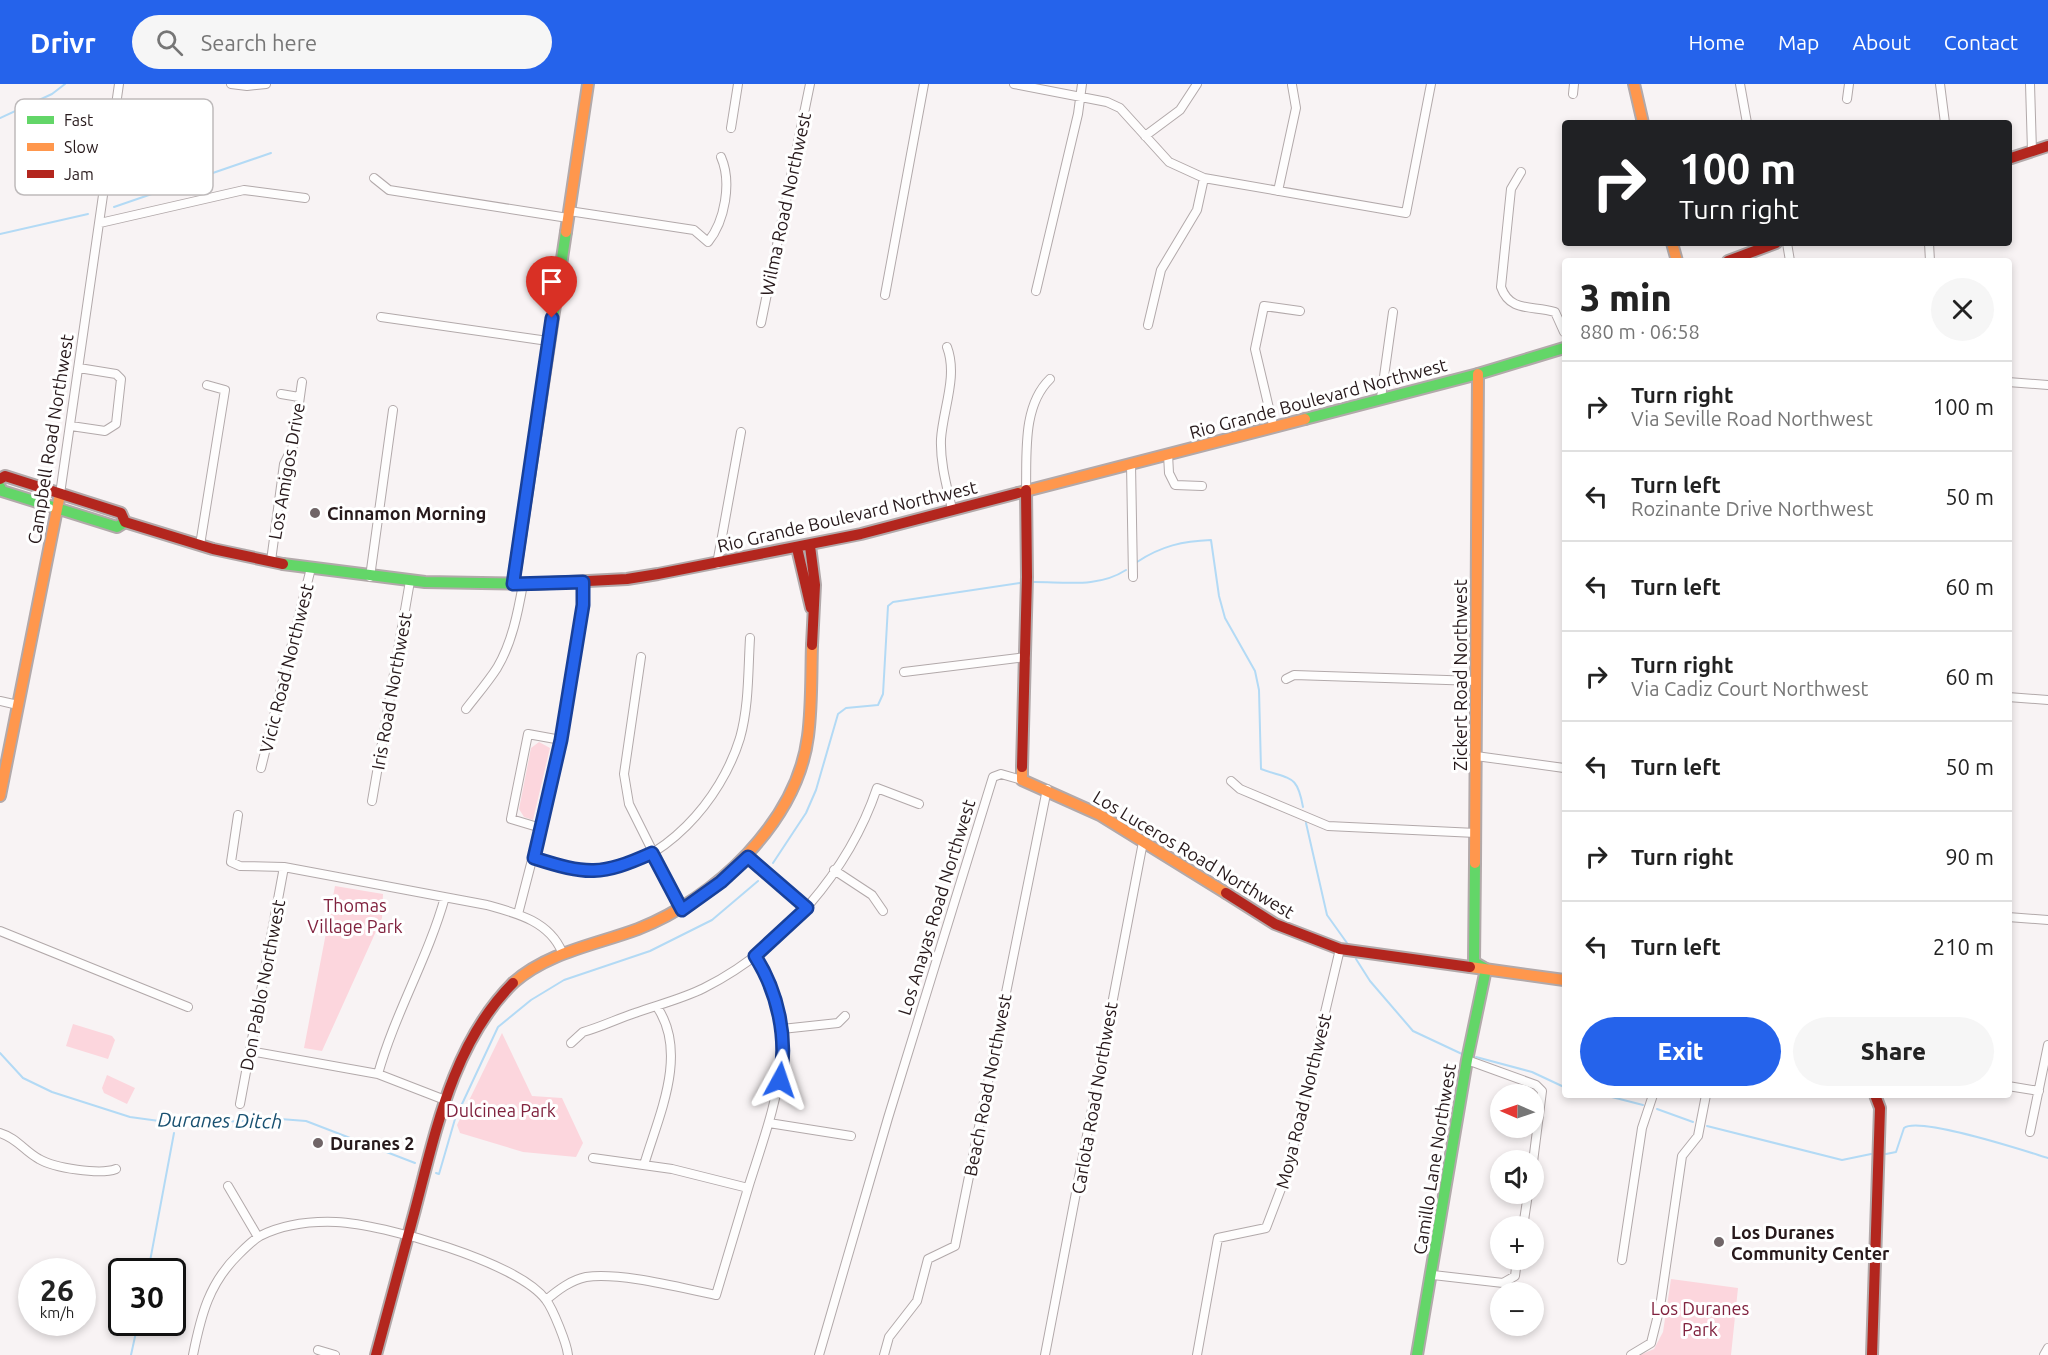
<!DOCTYPE html>
<meta charset="utf-8">
<style>
body{margin:0;font-family:Ubuntu,sans-serif;background:#f6f6f6;color:#222;height:100vh;display:flex;flex-direction:column;font-size:22px;white-space:nowrap}
*{box-sizing:border-box;margin:0}
p{font-size:20px;color:#767676}
.icon{flex:none;width:33px;height:33px;fill:none;stroke:currentColor;stroke-width:2;stroke-linecap:round;stroke-linejoin:round}
.map{position:relative;flex:1;overflow:hidden}
.side{position:absolute;left:1562px;top:174px;width:450px;height:840px;display:flex;flex-direction:column;background:#fff;border-radius:6px;box-shadow:0 3px 9px #0003}
.side>*{flex:none}
.guide{position:absolute;left:1562px;top:36px;width:450px;height:126px;border-radius:6px;box-shadow:0 3px 9px #0003;background:#202124;color:#fff;overflow:hidden}
.needle{width:39px;rotate:272deg}
.fabs{position:absolute;left:1490px;top:1000px;display:grid;gap:12px}
.fabs a{display:grid;place-items:center;width:54px;height:54px;border-radius:50%;background:#fff;box-shadow:0 3px 9px #0003;font-size:30px}
.speed{position:absolute;left:18px;top:1174px;display:flex;gap:12px;font-size:30px;font-weight:700;text-align:center}
.speed>*{display:grid;place-content:center;width:78px;height:78px;border-radius:50%;background:#fff;box-shadow:0 3px 9px #0003;line-height:1}
.speed small{font-size:15px;font-weight:400}
.speed .limit{border:3px solid #111;border-radius:9px;background:#fff;color:#111}
.pin{position:absolute;display:grid;place-items:center;width:51px;height:51px;color:#fff;margin:-62px -26px;border-radius:50% 50% 50% 0;rotate:-45deg;box-shadow:0 0 6px #0007}
.pin .icon{rotate:45deg}
.me{position:absolute;width:66px;margin:-33px;rotate:5deg;stroke-linejoin:round;filter:drop-shadow(0 0 4px #0008)}
.turn{display:flex;align-items:center;gap:21px;height:126px;padding:0 18px;font-size:27px}
.turn .icon{width:78px;height:78px;stroke-width:2.5}
.turn b{display:block;font-size:42px;line-height:51px}
.round{display:grid;place-items:center;flex:none;width:63px;height:63px;border-radius:32px;background:#f6f6f6}
.summary{display:flex;align-items:center;justify-content:space-between;height:102px;padding:0 18px}
h1{font-size:36px;font-weight:800;line-height:45px}
.primary-button{display:flex;gap:12px;margin-top:auto;padding:12px 18px}
.primary-button a{flex:1;height:69px;border-radius:36px;background:#2563eb;color:#fff;font-size:24px;font-weight:800;line-height:69px;text-align:center}
.primary-button a+a{background:#f6f6f6;color:#222}
ul{padding:0;list-style:none}
li{display:flex;align-items:center;gap:18px;height:90px;padding:0 18px;border-top:2px solid #e0e0e0}
li div{flex:1}
li b{display:block;font-size:22px}
li em{font-style:normal}
header{display:flex;align-items:center;gap:36px;box-sizing:border-box;height:84px;padding:0 30px;background:#2563eb;color:#fff}
header strong{font-size:28px}
nav{display:flex;gap:33px;margin-inline-start:auto;font-size:21px}
.search{width:420px;height:54px;background:#f6f6f6;display:flex;align-items:center;gap:15px;box-sizing:border-box;padding:0 21px;border-radius:33px;color:#767676;font-size:22px}
.map>svg:first-child{display:block}
.green{fill:#fcd6dd}
.lines{fill:none;stroke-linecap:round;stroke-linejoin:round}
.stream{stroke:#b3daf5;stroke-width:2}
.street-casing{stroke:#b2a9aa;stroke-width:10}
.fast-casing{stroke:#b2a9aa;stroke-width:14}
.slow-casing{stroke:#b2a9aa;stroke-width:14}
.jam-casing{stroke:#b2a9aa;stroke-width:14}
.street{stroke:#fefdfd;stroke-width:8}
.fast{stroke:#63d668;stroke-width:10}
.slow{stroke:#ff974d;stroke-width:10}
.jam{stroke:#b3261e;stroke-width:10}
.route-casing{stroke:#184099;stroke-width:15}
.route{stroke:#2563eb;stroke-width:10}
.poi-dot{fill:#706567;stroke:#fff;stroke-width:2}
.labels{text-anchor:middle;dominant-baseline:central;stroke-width:6;stroke-linejoin:round;paint-order:stroke}
.street-label{font-size:18px;fill:#27191b;stroke:#fff}
.poi-label{font-size:18px;font-weight:bold;fill:#27191b;stroke:#fff;text-anchor:start}
.park-label{font-size:18px;fill:#80223e;stroke:#fff}
.water-label{font-size:20px;font-style:italic;fill:#195171;stroke:#fff}
.key{fill:#fff;stroke:#bebabb;stroke-width:1.5}
.key-label{font-size:16px;fill:#27191b}
</style>
<header>
<strong>Drivr</strong>
<div class="search"><svg class="icon" aria-label="search" viewBox="0 0 24 24"><circle cx="10" cy="10" r="6"/><path d="M15 15l6 6"/></svg>Search here</div>
<nav><a>Home</a><a>Map</a><a>About</a><a>Contact</a></nav>
</header>
<div class="map">
<svg width="2048" height="1271" viewBox="0 0 2048 1271">
<rect width="100%" height="100%" fill="#f8f3f4"/>
<path class="green" d="M539 658 550 664 533 736 524 733 519 725 531 664Z
M335 802 383 810 382 834 322 967 304 964Z
M73 940 112 952 115 956 108 975 66 962Z
M502 949 532 1012 562 1014 583 1059 576 1073 523 1068 460 1049 457 1041Z
M107 991 135 1004 127 1020 104 1009 102 1004Z
M1671 1195 1738 1204 1731 1271H1640L1654 1265 1663 1248Z"/>
<g class="lines">
<path class="stream" d="M0 34 52 10 65 0
M114 123 271 69
M0 150 88 130
M1137 478C1161 462 1183 457 1211 456L1219 512 1225 534 1255 587 1259 606 1261 685C1291 696 1297 690 1303 723
M1034 498C1066 498 1098 504 1126 486
M1306 739 1327 831 1347 859
M773 779 806 729 816 706 838 630 846 624 878 621 883 610 888 522 893 518 1020 499
M1356 875 1370 897 1413 947 1462 970
M0 969 23 994 52 1008 130 1033 181 1040 280 1035 306 1037 415 1079
M1476 973 1532 988 1564 1003
M1604 1011 1643 1021
M1657 1025 1693 1038
M1707 1042 1842 1076 1871 1070
M1886 1070 1896 1068 1904 1044C1919 1032 2025 1067 2048 1074
M436 1089 439 1090 455 1035 498 943 531 916 564 896 650 867 712 836 758 797
M148 1188 174 1049
M131 1271 138 1239"/>
<defs>
<path id="street" d="M231 0 247 2 266 0
M1014 0 1107 18 1120 24 1169 78 1204 94 1406 129 1431 0
M1740 0 1747 39
M1940 0 1945 39
M2030 0 2032 67
M1573 10 1574 0
M1847 15 1849 0
M731 44 738 0
M1145 52 1180 26 1197 0
M1521 88 1511 105 1501 203C1510 229 1533 221 1555 228L1564 248
M374 94 389 106 568 134
M1278 107 1296 24 1292 1
M569 127 694 146 708 158C725 137 732 98 721 73
M100 139 244 106 305 114
M1787 159 1790 177
M1929 159 1930 177
M1036 207 1078 30 1082 0
M885 211 924 0
M381 233 548 257
M761 239 810 0
M1148 241 1161 186 1197 126 1204 94
M947 263C958 292 943 325 941 355 940 379 947 403 952 425
M2008 298 2048 301
M281 310 299 313
M1381 314 1393 228
M1273 341 1255 265 1264 222 1300 227
M71 342 105 347 116 340 121 295 116 290 79 284
M1168 370 1169 389 1175 401 1202 402
M1131 380 1133 493
M1026 406C1027 370 1022 322 1050 295
M60 410 119 0
M200 461 225 306 207 301
M271 477 284 380 293 362 302 298
M717 480 741 348
M370 493 393 326
M641 573 624 690 629 720 682 826
M904 588 1026 573
M1286 595 1294 591 1477 597
M2008 613 2048 616
M0 617 18 621
M466 625C476 612 488 598 497 584 512 559 518 528 523 500
M1476 672 1564 684
M261 684 311 484
M1231 697 1240 705 1328 742 1476 749
M372 717 410 497
M238 731 231 778 240 782 284 783 487 821C516 829 549 837 562 868
M541 744 511 735 528 650 561 656
M748 773 807 824
M534 774C553 780 576 790 596 788 664 782 721 716 740 654 749 622 748 587 750 554
M834 786 872 811 883 827
M518 830 555 687 583 521V498
M2008 833 2048 836
M0 847 188 923
M782 945 838 939 845 932
M571 959 583 948C601 943 617 935 635 929 657 921 682 915 704 904 782 865 849 787 877 704L919 720
M250 967 378 990 445 1016
M1467 976 1536 1001 1542 1007 1533 1078
M378 990C395 929 428 874 445 813
M2008 1002 2039 1007
M240 1020 284 783
M769 1039 851 1052
M2030 1048 2048 961
M0 1049C17 1054 24 1067 39 1075 54 1084 100 1091 116 1085
M593 1074 672 1085 748 1104
M644 1081C658 1033 689 970 657 923
M228 1102 258 1153
M1523 1143 1528 1110
M1622 1176 1642 1044 1653 1011
M1433 1191 1503 1199 1515 1192 1517 1176
M546 1216C558 1206 571 1196 586 1193 621 1188 681 1204 716 1211 727 1174 738 1138 749 1101 774 1022 805 949 755 872
M318 1266 335 1271
M193 1271C201 1231 209 1199 239 1170 245 1164 253 1156 260 1152 284 1140 309 1137 336 1138 383 1140 518 1178 546 1216 553 1225 567 1260 568 1271
M819 1271 888 1034 993 693 1001 690 1022 696
M884 1271 889 1253 917 1217 928 1175 955 1162 1047 705
M1045 1271 1143 758
M1197 1271 1218 1154 1266 1144 1287 1089 1340 865
M1631 1271 1651 1259 1660 1223 1682 1072 1698 1052 1706 1011
M2044 1271 2048 1264"/>
<path id="fast" d="M1305 335 1478 290 1564 264
M0 403 2 407 117 443 125 438
M283 480 425 498 530 500
M513 500 566 148
M1417 1271 1467 976 1486 885 1474 878 1475 779"/>
<path id="slow" d="M1634 0 1643 39
M566 148 588 0
M1672 159 1677 177
M1018 409 1305 335
M1022 683V696L1100 731 1226 809
M0 712 60 410
M1475 779 1478 290
M1470 883 1564 896
M513 899C548 868 595 861 638 845 715 815 797 738 808 652 812 622 811 591 812 561"/>
<path id="jam" d="M2008 75 2048 62
M1728 177 1776 159
M0 395 5 392 121 429 125 438 213 465 283 480
M810 462 815 501 812 561
M797 464 811 524
M530 500 627 495 658 490 861 450 1018 409
M1022 683 1027 493 1026 406
M1226 809 1275 840 1340 865 1470 883
M376 1271C389 1223 402 1174 415 1126 436 1046 453 959 513 899
M1872 1271 1880 1024 1875 1011"/>
</defs>
<use href="#street" class="street-casing"/>
<use href="#fast" class="fast-casing"/>
<use href="#slow" class="slow-casing"/>
<use href="#jam" class="jam-casing"/>
<use href="#street" class="street"/>
<use href="#fast" class="fast"/>
<use href="#slow" class="slow"/>
<use href="#jam" class="jam"/>
</g>
<g class="lines">
<defs>
<path id="route" d="M552 234 513 500 583 498V521L561 656 534 774C587 791 601 792 652 769L682 826 721 798 748 773 807 824 755 872C778 908 788 954 780 996"/>
</defs>
<use href="#route" class="route-casing"/>
<use href="#route" class="route"/>
</g>
<g class="poi-dot">
<circle cx="315" cy="429" r="6"/>
<circle cx="318" cy="1059" r="6"/>
<circle cx="1719" cy="1158" r="6"/>
</g>
<g class="labels">
<g class="street-label">
<text transform="translate(785 120) rotate(-78)">Wilma Road Northwest</text>
<text transform="translate(1318 314) rotate(-15)">Rio Grande Boulevard Northwest</text>
<text transform="translate(50 355) rotate(-81)">Campbell Road Northwest</text>
<text transform="translate(286 387) rotate(-80)">Los Amigos Drive</text>
<text transform="translate(847 432) rotate(-13)">Rio Grande Boulevard Northwest</text>
<text transform="translate(286 584) rotate(-76)">Vicic Road Northwest</text>
<text transform="translate(1460 591) rotate(-90)">Zickert Road Northwest</text>
<text transform="translate(391 607) rotate(-80)">Iris Road Northwest</text>
<text transform="translate(1194 770) rotate(31)">Los Luceros Road Northwest</text>
<text transform="translate(936 823) rotate(-73)">Los Anayas Road Northwest</text>
<text transform="translate(262 901) rotate(-79)">Don Pablo Northwest</text>
<text transform="translate(987 1001) rotate(-79)">Beach Road Northwest</text>
<text transform="translate(1094 1014) rotate(-80)">Carlota Road Northwest</text>
<text transform="translate(1303 1017) rotate(-76)">Moya Road Northwest</text>
<text transform="translate(1434 1075) rotate(-81)">Camillo Lane Northwest</text>
</g>
<g class="poi-label">
<text x="327" y="429">Cinnamon Morning</text>
<text x="330" y="1059">Duranes 2</text>
<text x="1731" y="1148">Los Duranes<tspan x="1731" dy="21">Community Center</tspan></text>
</g>
<g class="park-label">
<text x="355" y="821">Thomas<tspan x="355" dy="21">Village Park</tspan></text>
<text x="501" y="1026">Dulcinea Park</text>
<text x="1700" y="1224">Los Duranes<tspan x="1700" dy="21">Park</tspan></text>
</g>
<g class="water-label">
<text transform="translate(220 1036) rotate(1)">Duranes Ditch</text>
</g>
</g>
<rect x="15" y="15" width="198" height="96" rx="9" class="key"/>
<rect x="27" y="32" width="27" height="8" fill="#63d668"/>
<rect x="27" y="59" width="27" height="8" fill="#ff974d"/>
<rect x="27" y="86" width="27" height="8" fill="#b3261e"/>
<g class="key-label">
<text x="64" y="42">Fast</text>
<text x="64" y="69">Slow</text>
<text x="64" y="96">Jam</text>
</g>
</svg>
<div class="fabs">
<a><svg class="needle" viewBox="-14 -14 28 28"><path d="M0-13l5 13h-10z" fill="#e53935"/><path d="M0 13l5-13h-10z" fill="#767676"/></svg></a>
<a><svg class="icon" aria-label="sound" viewBox="0 0 24 24"><path d="M4 9h4l5-4v14l-5-4H4zM17 9q2 3 0 6"/></svg></a>
<a>+</a>
<a>−</a>
</div>
<div class="speed"><div>26<small>km/h</small></div><div class="limit">30</div></div>
<div class="pin" style="left:552px;top:234px;background:#d93025"><svg class="icon" aria-label="arrive" viewBox="0 0 24 24"><path d="M6 21V4h12l-3 4 3 4H6"/></svg></div>
<svg class="me" style="left:780px;top:996px" viewBox="-20 -20 40 40"><path d="M0-17L14 15 0 8-14 15z" fill="#2563eb" stroke="#fff" stroke-width="4"/></svg>
<div class="guide">
<div class="turn"><svg class="icon" aria-label="right" viewBox="0 0 24 24"><path d="M7 20v-9h11M14 6l5 5-5 5"/></svg><div><b>100 m</b>Turn right</div></div>
</div>
<section class="side">
<div class="summary"><div><h1>3 min</h1><p>880 m · 06:58</p></div><a class="round"><svg class="icon" aria-label="close" viewBox="0 0 24 24"><path d="M6 6l12 12M18 6L6 18"/></svg></a></div>
<ul>
<li><svg class="icon" aria-label="right" viewBox="0 0 24 24"><path d="M7 20v-9h11M14 6l5 5-5 5"/></svg><div><b>Turn right</b><p>Via Seville Road Northwest</p></div><em>100 m</em></li>
<li><svg class="icon" aria-label="left" viewBox="0 0 24 24"><path d="M17 20v-9H6M10 6l-5 5 5 5"/></svg><div><b>Turn left</b><p>Rozinante Drive Northwest</p></div><em>50 m</em></li>
<li><svg class="icon" aria-label="left" viewBox="0 0 24 24"><path d="M17 20v-9H6M10 6l-5 5 5 5"/></svg><div><b>Turn left</b></div><em>60 m</em></li>
<li><svg class="icon" aria-label="right" viewBox="0 0 24 24"><path d="M7 20v-9h11M14 6l5 5-5 5"/></svg><div><b>Turn right</b><p>Via Cadiz Court Northwest</p></div><em>60 m</em></li>
<li><svg class="icon" aria-label="left" viewBox="0 0 24 24"><path d="M17 20v-9H6M10 6l-5 5 5 5"/></svg><div><b>Turn left</b></div><em>50 m</em></li>
<li><svg class="icon" aria-label="right" viewBox="0 0 24 24"><path d="M7 20v-9h11M14 6l5 5-5 5"/></svg><div><b>Turn right</b></div><em>90 m</em></li>
<li><svg class="icon" aria-label="left" viewBox="0 0 24 24"><path d="M17 20v-9H6M10 6l-5 5 5 5"/></svg><div><b>Turn left</b></div><em>210 m</em></li>
</ul>
<div class="primary-button"><a>Exit</a><a>Share</a></div>
</section>
</div>
